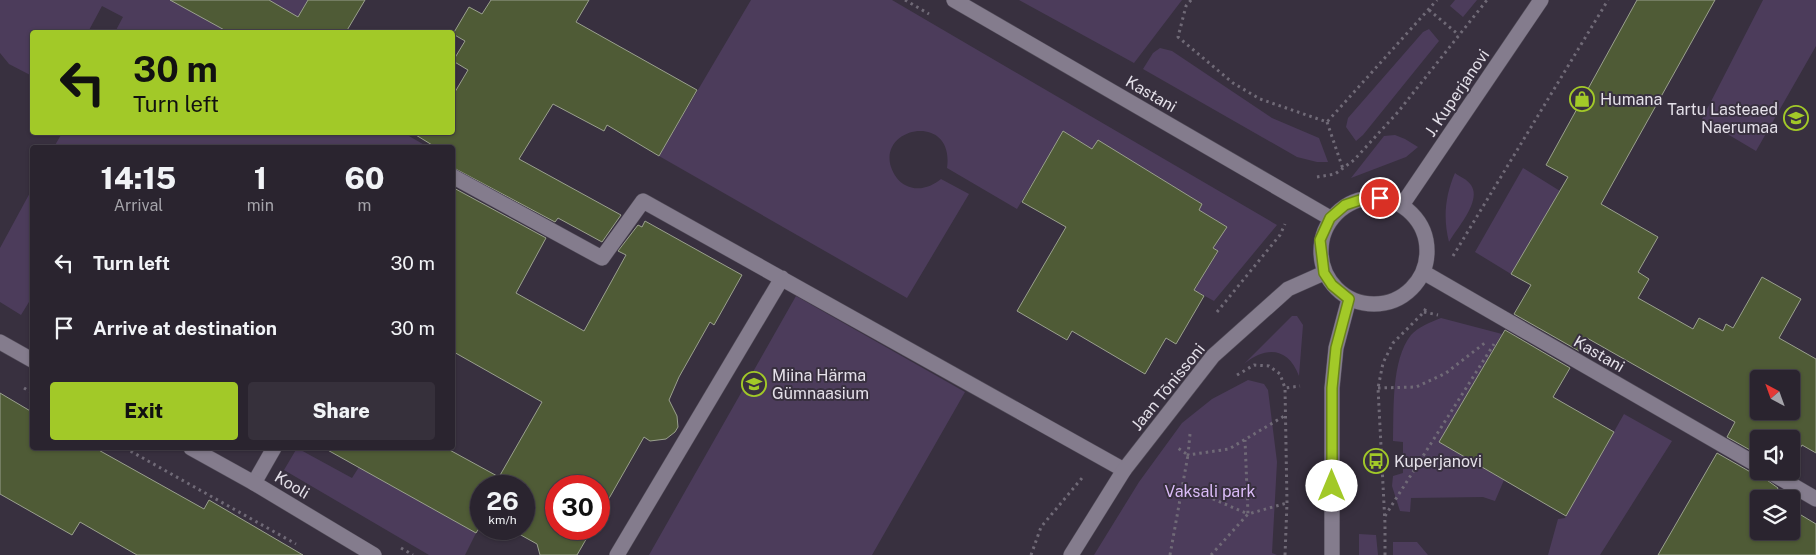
<!DOCTYPE html>
<meta charset="utf-8">
<style>
body{margin:0;font-family:"Public Sans",sans-serif;background:#36303b;color:#f1f3f6;height:100vh;display:flex;flex-direction:column;font-size:19px;white-space:nowrap}
*{box-sizing:border-box;margin:0}
p{font-size:16px;color:#a5a4aa}
.icon{flex:none;width:28px;height:28px;fill:none;stroke:currentColor;stroke-width:2;stroke-linecap:round;stroke-linejoin:round}
.map{position:relative;flex:1;overflow:hidden}
.panel{position:absolute;left:30px;top:145px;width:425px;height:305px;display:flex;flex-direction:column;background:#2a242f;border-radius:5px;box-shadow:0 1px 4px #0004,0 0 0 1px #46414b}
.panel>*{flex:none}
.top-card{position:absolute;left:30px;top:30px;width:425px;height:105px;border-radius:5px;box-shadow:0 1px 4px #0004,0 0 0 1px #46414b;background:#a2c928;color:#111;overflow:hidden}
.needle{width:32px;rotate:319deg}
.fabs{position:absolute;left:1750px;top:370px;display:grid;gap:10px}
.fabs a{display:grid;place-items:center;width:50px;height:50px;border-radius:5px;background:#2a242f;box-shadow:0 1px 4px #0004,0 0 0 1px #46414b;font-size:25px}
.speed{position:absolute;left:470px;top:475px;display:flex;gap:10px;font-size:25px;font-weight:700;text-align:center}
.speed>*{display:grid;place-content:center;width:65px;height:65px;border-radius:50%;background:#2a242f;box-shadow:0 1px 4px #0004,0 0 0 1px #46414b;line-height:1}
.speed small{font-size:12px;font-weight:400}
.speed .limit{border:8px solid #d22;background:#fff;color:#111}
.pin{position:absolute;display:grid;place-items:center;width:42px;height:42px;color:#fff;margin:-21px;border:2px solid #fff;border-radius:50%;box-shadow:0 1px 5px #0007}
.me{position:absolute;width:55px;margin:-28px;rotate:0deg;stroke-linejoin:round;filter:drop-shadow(0 0 4px #0008)}
.turn{display:flex;align-items:center;gap:18px;height:105px;padding:0 20px;font-size:22px}
.turn .icon{width:65px;height:65px;stroke-width:2.5}
.turn b{display:block;font-size:35px;line-height:42px}
.eta{display:flex;justify-content:space-evenly;align-items:center;height:85px;text-align:center}
.eta b{font-size:30px;font-weight:800;line-height:35px}
.primary-button{display:flex;gap:10px;margin-top:auto;padding:10px 20px}
.primary-button a{flex:1;height:58px;border-radius:5px;background:#a2c928;color:#111;font-size:20px;font-weight:800;line-height:58px;text-align:center}
.primary-button a+a{background:#36303b;color:#f1f3f6}
ul{padding:0;list-style:none}
li{display:flex;align-items:center;gap:15px;height:65px;padding:0 20px}
li div{flex:1}
li b{display:block;font-size:19px}
li em{font-style:normal}
.map>svg:first-child{display:block}
.green{fill:#4c3c5b}
.building{fill:#4f5b36;stroke:#9aa08e;fill-rule:evenodd}
.lines{fill:none;stroke-linecap:round;stroke-linejoin:round}
.lane-casing{stroke:#524c59;stroke-width:16}
.street-casing{stroke:#524c59;stroke-width:16}
.path{stroke:#706a77;stroke-width:3;stroke-dasharray:2.5 4;stroke-linecap:butt}
.lane{stroke:#847c8d;stroke-width:15}
.street{stroke:#847c8d;stroke-width:15}
.route-casing{stroke:#69831a;stroke-width:12}
.route{stroke:#a2c928;stroke-width:9}
.labels{text-anchor:middle;dominant-baseline:central;stroke-width:4;stroke-linejoin:round;paint-order:stroke}
.street-label{font-size:16px;fill:#e4e0e9;stroke:#38303f}
.poi-label{font-size:16px;fill:#e4e0e9;stroke:#38303f;text-anchor:start}
.park-label{font-size:16px;fill:#dabbf7;stroke:#38303f}
</style>
<div class="map">
<svg width="1816" height="555" viewBox="0 0 1816 555">
<rect width="100%" height="100%" fill="#38303f"/>
<path class="green" d="M0 0H308L289 32H115L123 17 102 6 88 32H32V76L9 64 0 53Z
M751 0H892L1277 225 1214 301 1194 290 1218 252 1213 248 1226 227 1199 210 1202 204 1098 141 1092 149 1063 131 1017 209 947 168C955 112 878 126 891 167 894 175 898 181 905 185 918 192 931 187 941 179L969 194 907 298 659 156Z
M1019 0H1182L1134 63Z
M1455 0H1477L1463 17 1450 6Z
M1763 0H1816V46L1756 151 1702 119Z
M1429 29 1439 41 1363 135 1356 141 1346 127 1348 118 1423 32Z
M1160 48 1172 51 1272 118 1319 138 1328 162H1317L1297 157 1143 69 1153 53Z
M62 133 402 132 428 147H54Z
M1395 135 1405 139 1418 147 1406 157 1351 178 1384 136Z
M1523 168 1560 191 1511 274 1475 252Z
M1455 173C1460 177 1467 179 1471 185 1482 201 1457 228 1449 242 1443 218 1445 196 1455 173Z
M32 189V297L21 315 0 302V248Z
M796 296 965 392 872 555H649Z
M1292 316H1297L1303 325 1299 376C1288 347 1266 346 1244 364Z
M1441 318 1502 334 1439 442 1504 480 1495 501 1483 497 1411 498 1410 512 1400 511 1392 486 1393 476 1403 473V442L1393 441C1394 410 1391 360 1411 335 1418 327 1431 322 1441 318Z
M1248 380 1264 384 1268 390 1277 462 1272 553 1277 555H1094L1139 482 1182 423 1212 399Z
M1624 414 1672 441 1600 555H1548L1558 519 1565 518Z
M297 448 352 478 359 467 476 533 465 555H429L284 470Z
M1359 534 1376 535 1378 555H1359Z
M1393 542H1417L1428 555H1393Z"/>
<path class="building" d="M170 0H269L298 17 308 0H365L346 32H228Z
M491 0H589L576 22 697 90 659 156 607 125 604 131 553 104 519 159 621 215 602 242 558 218 555 222 452 167V148H437L411 132H452V97L468 70 453 61 465 41 453 34 469 7 482 14Z
M1637 0H1715L1601 204 1658 237 1638 272 1649 279 1638 298 1693 329 1699 318 1723 331 1726 324 1733 328 1762 277 1801 299 1779 338 1816 359V453L1802 445 1791 464V439H1759V455L1727 437 1735 422 1587 338 1579 351 1514 314 1531 285 1511 274 1568 177 1546 165ZM1759 379H1791V411H1759Z
M1063 131 1092 149 1098 140 1202 204 1199 210 1227 227 1213 248 1218 251 1194 290 1204 296 1176 344 1166 338 1145 374 1072 331 1067 340 1017 311 1066 227 1022 202Z
M452 187 546 238 516 293 584 331 626 255 618 251 638 225 642 227 645 221 742 275 714 325 710 322 679 377 669 400 677 416 678 427 675 432 666 439 650 441 644 437 599 516V486H556V529H592L577 555H540L537 544 510 529H524V486H481V525L476 533 324 448H446L499 477 542 402 452 351Z
M1505 330 1570 368 1553 397 1614 432 1566 516 1439 442Z
M0 393 32 412V448H95L204 509 209 500 303 555H137L80 522 72 535 0 494Z
M1717 453 1754 474 1760 475 1778 488 1773 499H1759V531H1791V509L1816 524V555H1658Z"/>
<g class="lines">
<defs>
<path id="lane" d="M452 176 602 258 643 201 1124 470
M254 483 274 448
M617 555 782 278"/>
<path id="street" d="M954 0 1330 218
M1321 251a53 53 0 1 1 106 0a53 53 0 1 1-106 0Z
M1402 205 1541 0
M1423 272 1759 466
M0 342 32 360
M191 448 254 483 374 555
M1768 471 1816 499
M1071 555 1124 470 1213 356 1288 289 1324 273
M1332 555V388L1336 348 1349 299"/>
</defs>
<use href="#lane" class="lane-casing"/>
<use href="#street" class="street-casing"/>
<path class="path" d="M905 0 929 14
M1191 0 1186 6 1178 37 1233 83 1260 99 1327 122 1437 0
M1429 10 1459 35
M1327 122 1343 169
M1317 177 1335 174 1354 160 1398 112 1487 0
M1453 256 1608 0
M1217 312 1280 235 1285 224
M1424 312 1438 315
M1237 375 1254 365 1269 366 1280 374 1285 388 1300 386
M24 388 32 393
M1378 388 1416 387 1446 373 1486 342
M1190 434 1188 455 1229 449 1286 415
M125 448 296 544
M1183 486 1248 514 1245 440
M1385 516 1494 344
M401 548 413 555
M1031 555 1041 527 1082 478
M1170 555 1188 455 1178 448
M1211 555 1248 514 1287 503
M1285 555 1287 503 1285 388
M1385 555V524L1378 388 1383 363 1393 343 1424 312 1427 306"/>
<use href="#lane" class="lane"/>
<use href="#street" class="street"/>
</g>
<g class="lines">
<defs>
<path id="route" d="M1332 486V388L1336 348 1349 299 1332 285 1324 273 1320 240 1330 218 1345 205 1369 197 1380 198"/>
</defs>
<use href="#route" class="route-casing"/>
<use href="#route" class="route"/>
</g>
<defs>
<symbol id="shop-ring" viewBox="-11 -11 22 22"><circle r="9.5" fill="#38303f" stroke="#a2c928" stroke-width="1.5"/><path d="M-5-2.5h2.3a2.7 3.5 0 0 1 5.4 0H5L5.5 6h-11ZM-1.5-2.5h3a1.5 2.3 0 0 0-3 0Z" fill="#a2c928"/></symbol>
<symbol id="school-ring" viewBox="-11 -11 22 22"><circle r="9.5" fill="#38303f" stroke="#a2c928" stroke-width="1.5"/><path d="M0-5L7-2L0 1L-7-2ZM-4 1L0 2.5L4 1V4Q0 6-4 4Z" fill="#a2c928"/></symbol>
<symbol id="bus-ring" viewBox="-11 -11 22 22"><circle r="9.5" fill="#38303f" stroke="#a2c928" stroke-width="1.5"/><path d="M-5-6H5V4H4V6H2V4H-2V6H-4V4H-5ZM-3.5-4V0h7V-4ZM-3.5 1.2v1.5H-2V1.2ZM2 1.2v1.5H3.5V1.2Z" fill="#a2c928"/></symbol>
</defs>
<g fill-rule="evenodd">
<use href="#shop-ring" x="1568" y="85" width="28" height="28"/>
<use href="#school-ring" x="1782" y="104" width="28" height="28"/>
<use href="#school-ring" x="740" y="370" width="28" height="28"/>
<use href="#bus-ring" x="1362" y="447" width="28" height="28"/>
</g>
<g class="labels">
<g class="street-label">
<text transform="translate(1457 93) rotate(-56)">J. Kuperjanovi</text>
<text transform="translate(1151 94) rotate(30)">Kastani</text>
<text transform="translate(1599 354) rotate(30)">Kastani</text>
<text transform="translate(1168 387) rotate(-51)">Jaan Tõnissoni</text>
<text transform="translate(292 485) rotate(31)">Kooli</text>
</g>
<g class="poi-label">
<text x="1600" y="99">Humana</text>
<text x="1778" y="109" text-anchor="end">Tartu Lasteaed<tspan x="1778" dy="18">Naerumaa</tspan></text>
<text x="772" y="375">Miina Härma<tspan x="772" dy="18">Gümnaasium</tspan></text>
<text x="1394" y="461">Kuperjanovi</text>
</g>
<g class="park-label">
<text x="1210" y="491">Vaksali park</text>
</g>
</g>
</svg>
<div class="fabs">
<a><svg class="needle" viewBox="-14 -14 28 28"><path d="M0-13l5 13h-10z" fill="#e53935"/><path d="M0 13l5-13h-10z" fill="#a5a4aa"/></svg></a>
<a><svg class="icon" aria-label="sound" viewBox="0 0 24 24"><path d="M4 9h4l5-4v14l-5-4H4zM17 9q2 3 0 6"/></svg></a>
<a><svg class="icon" aria-label="layers" viewBox="0 0 24 24"><path d="M12 4l9 5-9 5-9-5zM3 14l9 5 9-5"/></svg></a>
</div>
<div class="speed"><div>26<small>km/h</small></div><div class="limit">30</div></div>
<div class="pin" style="left:1380px;top:198px;background:#d93025"><svg class="icon" aria-label="arrive" viewBox="0 0 24 24"><path d="M6 21V4h12l-3 4 3 4H6"/></svg></div>
<svg class="me" style="left:1332px;top:486px" viewBox="-20 -20 40 40"><circle r="19" fill="#fff"/><path d="M0-13L10 11 0 6-10 11z" fill="#a2c928"/></svg>
<div class="top-card">
<div class="turn"><svg class="icon" aria-label="left" viewBox="0 0 24 24"><path d="M17 20v-9H6M10 6l-5 5 5 5"/></svg><div><b>30 m</b>Turn left</div></div>
</div>
<section class="panel">
<div class="eta">
<div><b>14:15</b><p>Arrival</p></div>
<div><b>1</b><p>min</p></div>
<div><b>60</b><p>m</p></div>
</div>
<ul>
<li><svg class="icon" aria-label="left" viewBox="0 0 24 24"><path d="M17 20v-9H6M10 6l-5 5 5 5"/></svg><div><b>Turn left</b></div><em>30 m</em></li>
<li><svg class="icon" aria-label="arrive" viewBox="0 0 24 24"><path d="M6 21V4h12l-3 4 3 4H6"/></svg><div><b>Arrive at destination</b></div><em>30 m</em></li>
</ul>
<div class="primary-button"><a>Exit</a><a>Share</a></div>
</section>
</div>
